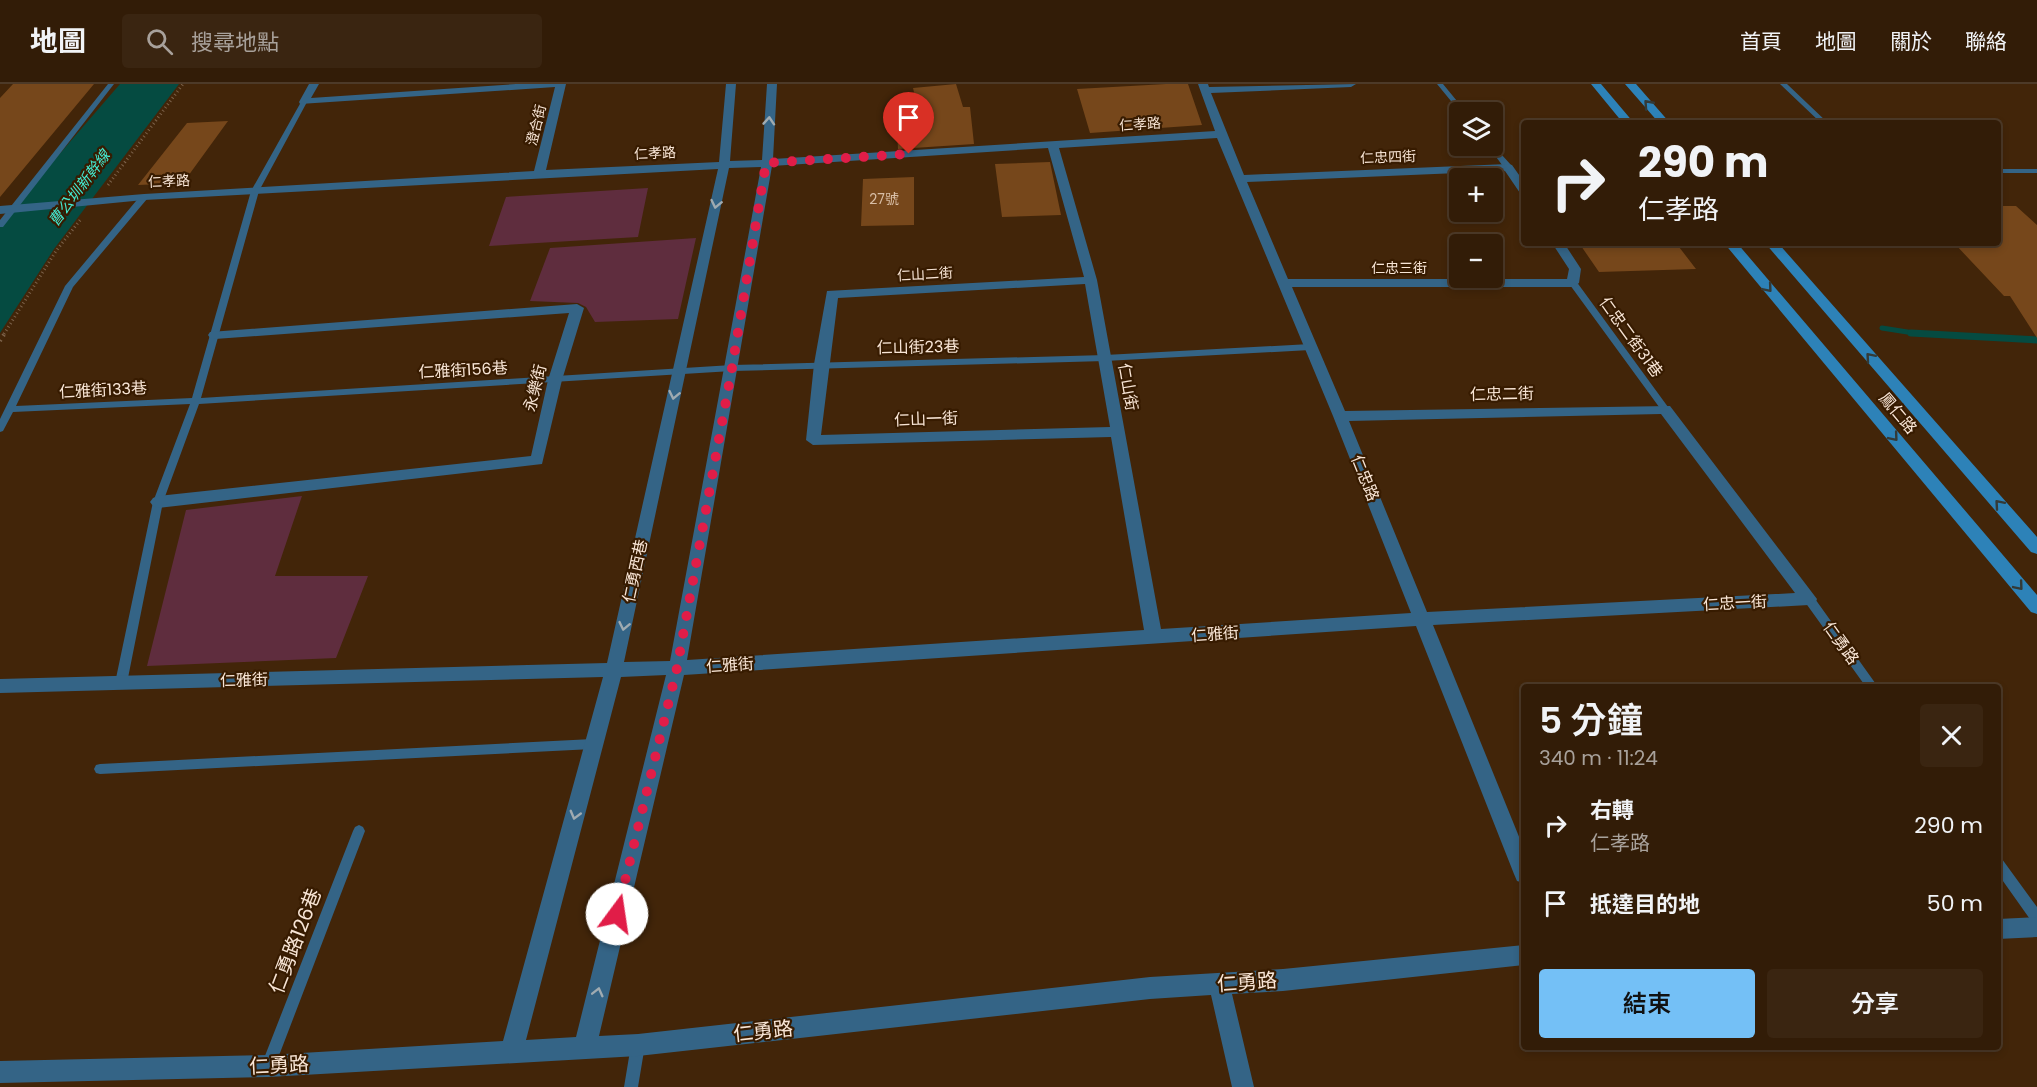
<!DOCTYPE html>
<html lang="zh-TW">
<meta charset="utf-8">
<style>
body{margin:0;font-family:Poppins,"Noto Sans TC",sans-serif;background:#3a2511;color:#f1f3f6;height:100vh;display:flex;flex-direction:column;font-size:22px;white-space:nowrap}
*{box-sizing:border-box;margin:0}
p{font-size:20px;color:#a8a19b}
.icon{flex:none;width:33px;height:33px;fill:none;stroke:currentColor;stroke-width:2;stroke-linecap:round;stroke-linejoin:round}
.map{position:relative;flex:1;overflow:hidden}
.panel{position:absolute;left:1521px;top:600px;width:480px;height:366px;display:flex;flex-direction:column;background:#321c07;border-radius:6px;box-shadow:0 3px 9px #0003,0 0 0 2px #4d3a28}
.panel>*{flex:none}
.banner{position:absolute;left:1521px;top:36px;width:480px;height:126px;border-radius:6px;box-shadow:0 3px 9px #0003,0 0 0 2px #4d3a28;background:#321c07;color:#f1f3f6;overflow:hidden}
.buttons{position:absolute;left:1449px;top:18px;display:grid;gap:12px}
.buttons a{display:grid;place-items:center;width:54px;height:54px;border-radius:6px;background:#321c07;box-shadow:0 3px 9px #0003,0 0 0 2px #4d3a28;font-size:30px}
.pin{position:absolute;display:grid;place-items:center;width:51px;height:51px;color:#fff;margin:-62px -26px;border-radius:50% 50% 50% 0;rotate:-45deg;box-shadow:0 0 6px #0007}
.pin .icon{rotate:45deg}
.me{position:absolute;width:66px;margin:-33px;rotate:14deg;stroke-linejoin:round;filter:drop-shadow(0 0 4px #0008)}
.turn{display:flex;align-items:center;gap:21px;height:126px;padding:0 18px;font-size:27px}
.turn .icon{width:78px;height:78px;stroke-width:2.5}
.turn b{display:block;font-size:42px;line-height:51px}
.round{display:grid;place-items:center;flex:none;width:63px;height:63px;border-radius:6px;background:#3a2511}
.summary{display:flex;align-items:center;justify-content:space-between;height:102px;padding:0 18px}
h1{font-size:36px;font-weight:600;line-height:45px}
.action{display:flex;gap:12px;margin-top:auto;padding:12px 18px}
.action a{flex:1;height:69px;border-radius:6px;background:#74c0f6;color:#111;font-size:24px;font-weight:600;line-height:69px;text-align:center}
.action a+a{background:#3a2511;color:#f1f3f6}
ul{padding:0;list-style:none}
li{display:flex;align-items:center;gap:18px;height:78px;padding:0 18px}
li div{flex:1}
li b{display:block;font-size:22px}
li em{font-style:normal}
header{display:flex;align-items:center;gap:36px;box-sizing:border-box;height:84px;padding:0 30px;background:#321c07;border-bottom:2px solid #4d3a28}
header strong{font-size:28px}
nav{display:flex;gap:33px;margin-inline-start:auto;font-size:21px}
.search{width:420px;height:54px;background:#3a2511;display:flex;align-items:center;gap:15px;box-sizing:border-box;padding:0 21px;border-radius:6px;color:#a8a19b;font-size:22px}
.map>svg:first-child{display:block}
.green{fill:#5f2d3e}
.water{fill:#054b41}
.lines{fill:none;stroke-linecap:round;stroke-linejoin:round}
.stream-far1{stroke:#054b41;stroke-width:5}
.stream{stroke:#054b41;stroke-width:7}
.building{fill:#76471b}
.path-far1{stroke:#7c624a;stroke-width:3;stroke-dasharray:1 3;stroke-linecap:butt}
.path{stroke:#7c624a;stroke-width:4;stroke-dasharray:1.5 4.5;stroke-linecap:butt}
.service{fill:#346486;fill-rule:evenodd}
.minor{fill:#346486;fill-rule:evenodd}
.secondary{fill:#2d82b8;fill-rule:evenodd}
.oneway{stroke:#343a37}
.oneway2{stroke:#a0abb1}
.route{stroke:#e11d48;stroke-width:10;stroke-dasharray:0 18}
.labels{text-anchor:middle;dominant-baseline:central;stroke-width:4.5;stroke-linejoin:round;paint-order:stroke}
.far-street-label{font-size:14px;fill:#f8e5d5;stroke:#371b00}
.number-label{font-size:14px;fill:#d8bea6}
.far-water-label{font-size:15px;font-style:italic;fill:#43ead1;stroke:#371b00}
.street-label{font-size:16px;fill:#f8e5d5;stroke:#371b00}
.near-street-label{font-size:20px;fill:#f8e5d5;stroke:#371b00}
</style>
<header>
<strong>地圖</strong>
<div class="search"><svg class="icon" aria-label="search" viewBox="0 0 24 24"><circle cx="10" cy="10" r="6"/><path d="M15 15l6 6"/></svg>搜尋地點</div>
<nav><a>首頁</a><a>地圖</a><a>關於</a><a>聯絡</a></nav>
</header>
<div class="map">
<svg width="2037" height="1003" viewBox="0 0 2037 1003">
<rect width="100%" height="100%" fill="#422509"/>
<path class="green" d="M648 104 638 153 489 162 506 113Z
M696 154 678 235 595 238 586 223 578 219 530 217 550 164Z
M302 412 275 492H368L336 574 147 582 186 426Z"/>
<path class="water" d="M120 0H179L54 165 0 249V142L12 125Z"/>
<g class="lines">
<path class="stream-far1" d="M1882 244 1920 250"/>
<path class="stream" d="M1911 249 2037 256"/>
</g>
<path class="building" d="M13 0H94L0 113V14Z
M956 0 963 23H970L974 60 898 65 896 26 918 25 913 4Z
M1166 0H1188L1202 41 1090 49 1077 5Z
M228 37 183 99 138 101 187 39Z
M1050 78 1061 131 1002 133 995 80Z
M914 93V141L861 142 863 95Z
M1998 122H2016L2037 141V254L2010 212H2004L1954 159H1998Z
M1579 159H1676L1696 185 1599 188Z"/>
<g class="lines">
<path class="path-far1" d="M108 101 183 0
M4 250 56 167 81 135"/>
<path class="path" d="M0 257 5 249"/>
<path class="service" d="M108 0H114L3 143H0V136Z
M1437 0H1443L1466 28H1460Z
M1780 0H1787L1828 39H1821Z
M304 16 307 18 259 107 201 314 732 281 1105 271 1310 260 1314 263 1310 266 1105 277 732 287 199 320 163 418 127 599 125 602 121 604 117 602 115 599 153 418 190 320 13 328 3 347 0 348V335L65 202 141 111H147V115L73 203 16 322 192 314 251 107 301 18Z
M1492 60 1511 81V85H1505L1488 62Z
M1998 85H2037V89H1998Z
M1570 197H1576L1668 323 1670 325 1668 327H1662L1570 201Z
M1809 511 1813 512 1878 603H1866L1805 518 1804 515 1805 512Z
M593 655 597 656 599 660 597 664 593 665 100 690 96 689 94 685 96 681 100 680Z
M359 741 363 743 365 747 275 982 273 987 268 989 263 987 261 982 353 747 355 743Z
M1998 773 2002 775 2037 823V840L2032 838 1998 790Z
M638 954 643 956 645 961 638 1003H624L631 961 633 956Z"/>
<path class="minor" d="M309 0H319L311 14 516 0H566L546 86 719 78 726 0H736L730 77 762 76 767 0H777L773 75 1215 47 1198 0H1208L1209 3 1356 0 1351 3 1211 9 1244 91 1508 80 1512 81 1524 98V110L1520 109 1505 87 1247 98 1288 195H1567L1569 185 1552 159H1564L1581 185 1579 199 1573 203H1292L1345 327 1670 322 1817 515 1815 520 1809 521 1433 541 1524 765V799L1517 797 1514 790 1416 542 684 591 599 952 638 950 1150 893 1283 885 1524 861V881L1283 907 1232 910 1254 1003H1232L1211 911 1150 915 638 972 268 993 0 999V977L268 971 503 957 603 593 0 609V595L607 579 718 85 144 116 0 130V122L144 110 534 87 555 3 300 20 299 18ZM1217 54 1333 332 1411 529 1161 545 1097 196 1059 64ZM1048 64 1084 193 827 207 814 280 806 356 813 361 1111 353 1144 546 687 576 772 82ZM761 83 670 577 624 578 729 84ZM1085 200 1110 343 821 351 838 214ZM1661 330 1795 509 1427 528 1349 337ZM666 591 576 953 526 956 621 593Z
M577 220 584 224 562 296 542 380 158 424 153 422 150 418 153 414 158 412 531 372 548 296 569 229 215 255 210 254 208 251 210 248Z
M2037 833V853L1998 855V835Z"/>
<path class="secondary" d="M1591 0H1601L1634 39H1623Z
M1625 0H1636L1670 39H1659Z
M1724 159H1737L2037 511V530L2031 528Z
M1765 159H1778L2037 453V470L2031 468Z"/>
</g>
<defs><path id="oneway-chevron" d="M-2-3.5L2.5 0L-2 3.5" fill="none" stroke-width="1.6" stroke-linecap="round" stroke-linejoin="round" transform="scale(1.5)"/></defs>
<g class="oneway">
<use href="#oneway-chevron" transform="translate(1648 20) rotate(-132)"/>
<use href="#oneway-chevron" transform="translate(1768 204) rotate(50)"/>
<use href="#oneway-chevron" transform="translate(1870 273) rotate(-131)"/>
<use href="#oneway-chevron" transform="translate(1894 353) rotate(50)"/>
<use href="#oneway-chevron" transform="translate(1999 420) rotate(-131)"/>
<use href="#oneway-chevron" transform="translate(2019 502) rotate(50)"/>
</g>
<g class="oneway2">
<use href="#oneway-chevron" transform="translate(769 37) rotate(-86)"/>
<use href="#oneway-chevron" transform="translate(716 120) rotate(102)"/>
<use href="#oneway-chevron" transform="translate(674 311) rotate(102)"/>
<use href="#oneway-chevron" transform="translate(624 542) rotate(102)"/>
<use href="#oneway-chevron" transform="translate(575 731) rotate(105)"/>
<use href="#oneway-chevron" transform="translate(598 908) rotate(-76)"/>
</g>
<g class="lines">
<path class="route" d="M617 830 677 584 732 284 766 79 909 70"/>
</g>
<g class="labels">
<g class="far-street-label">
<text transform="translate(1140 40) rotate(-4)">仁孝路</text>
<text transform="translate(536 41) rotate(-76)">澄合街</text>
<text transform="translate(655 69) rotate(-3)">仁孝路</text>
<text transform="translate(1388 73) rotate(-2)">仁忠四街</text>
<text transform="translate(169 97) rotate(-3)">仁孝路</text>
<text x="1399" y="184">仁忠三街</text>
<text transform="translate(925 190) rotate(-3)">仁山二街</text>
</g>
<g class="number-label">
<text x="884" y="115">27號</text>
</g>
<g class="far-water-label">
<text transform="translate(79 104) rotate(-53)">曹公圳新幹線</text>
</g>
<g class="street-label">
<text transform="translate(1631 253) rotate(54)">仁忠二街31巷</text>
<text transform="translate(918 263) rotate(-1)">仁山街23巷</text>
<text transform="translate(463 286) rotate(-3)">仁雅街156巷</text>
<text transform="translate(1128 303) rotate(80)">仁山街</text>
<text transform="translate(535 304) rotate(-76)">永樂街</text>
<text transform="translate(103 306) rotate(-3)">仁雅街133巷</text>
<text transform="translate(1502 310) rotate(-1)">仁忠二街</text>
<text transform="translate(1898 329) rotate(50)">鳳仁路</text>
<text transform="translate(926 335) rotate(-2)">仁山一街</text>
<text transform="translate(1365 394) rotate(68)">仁忠路</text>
<text transform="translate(635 487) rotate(-78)">仁勇西巷</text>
<text transform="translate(1735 519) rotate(-3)">仁忠一街</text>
<text transform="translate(1215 550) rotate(-4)">仁雅街</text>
<text transform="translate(1841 559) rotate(54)">仁勇路</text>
<text transform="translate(730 581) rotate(-4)">仁雅街</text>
<text transform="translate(244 596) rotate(-1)">仁雅街</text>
</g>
<g class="near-street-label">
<text transform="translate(295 857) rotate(-69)">仁勇路126巷</text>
<text transform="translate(1247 898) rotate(-4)">仁勇路</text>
<text transform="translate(763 947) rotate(-6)">仁勇路</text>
<text transform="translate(279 981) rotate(-3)">仁勇路</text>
</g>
</g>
</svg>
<div class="buttons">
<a><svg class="icon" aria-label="layers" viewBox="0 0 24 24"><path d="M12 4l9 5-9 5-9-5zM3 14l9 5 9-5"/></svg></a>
<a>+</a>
<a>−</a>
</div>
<div class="pin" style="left:909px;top:70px;background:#d93025"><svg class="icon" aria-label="arrive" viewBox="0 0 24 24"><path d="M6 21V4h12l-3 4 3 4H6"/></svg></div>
<svg class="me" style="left:617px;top:830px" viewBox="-20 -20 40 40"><circle r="19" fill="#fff"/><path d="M0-13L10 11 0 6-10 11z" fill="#e11d48"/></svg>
<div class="banner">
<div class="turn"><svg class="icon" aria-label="right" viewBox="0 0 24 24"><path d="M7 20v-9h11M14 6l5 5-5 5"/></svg><div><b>290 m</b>仁孝路</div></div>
</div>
<section class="panel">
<div class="summary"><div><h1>5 分鐘</h1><p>340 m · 11:24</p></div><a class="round"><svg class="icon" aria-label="close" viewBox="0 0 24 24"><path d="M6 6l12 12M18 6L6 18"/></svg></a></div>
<ul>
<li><svg class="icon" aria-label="right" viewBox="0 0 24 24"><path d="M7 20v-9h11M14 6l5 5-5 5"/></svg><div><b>右轉</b><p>仁孝路</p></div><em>290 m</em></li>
<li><svg class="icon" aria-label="arrive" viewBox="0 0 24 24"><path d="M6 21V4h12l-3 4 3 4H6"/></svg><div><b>抵達目的地</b></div><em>50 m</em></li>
</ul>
<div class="action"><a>結束</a><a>分享</a></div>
</section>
</div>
